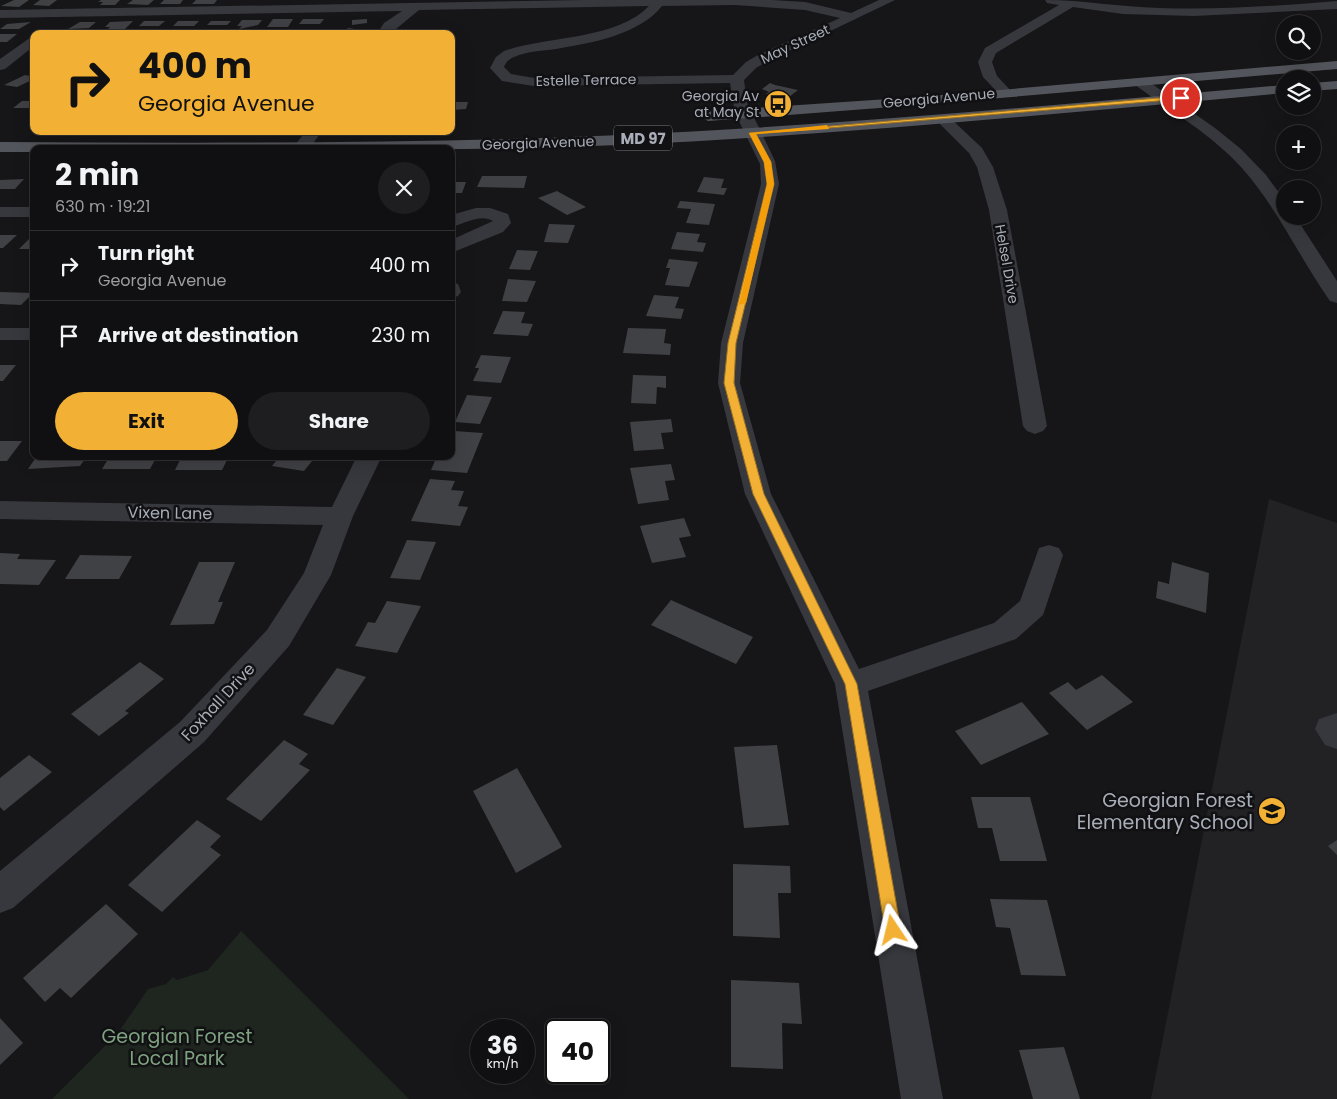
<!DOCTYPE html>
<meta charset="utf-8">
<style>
body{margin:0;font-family:Poppins,sans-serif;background:#1e1e20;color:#f1f3f6;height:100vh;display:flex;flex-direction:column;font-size:19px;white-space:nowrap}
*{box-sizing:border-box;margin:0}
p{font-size:16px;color:#9c9d9f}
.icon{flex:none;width:28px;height:28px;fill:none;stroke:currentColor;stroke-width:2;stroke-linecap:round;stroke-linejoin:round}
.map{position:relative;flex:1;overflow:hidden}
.drawer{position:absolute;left:30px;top:145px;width:425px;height:315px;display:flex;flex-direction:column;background:#101012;border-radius:10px;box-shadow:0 5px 20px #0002,0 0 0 1px #303032}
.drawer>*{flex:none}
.guide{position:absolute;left:30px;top:30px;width:425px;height:105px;border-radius:10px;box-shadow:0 5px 20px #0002,0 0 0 1px #303032;background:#f2b134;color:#111;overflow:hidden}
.controls{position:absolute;left:1276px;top:15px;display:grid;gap:10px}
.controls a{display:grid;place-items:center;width:45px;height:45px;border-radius:50%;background:#101012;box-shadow:0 5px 20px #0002,0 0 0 1px #303032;font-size:25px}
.speed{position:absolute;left:470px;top:1019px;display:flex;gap:10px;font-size:25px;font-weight:700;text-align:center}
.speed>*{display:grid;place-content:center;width:65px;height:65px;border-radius:50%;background:#101012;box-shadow:0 5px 20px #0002,0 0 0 1px #303032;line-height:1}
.speed small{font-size:12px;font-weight:400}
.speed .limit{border:2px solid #111;border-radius:8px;background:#fff;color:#111}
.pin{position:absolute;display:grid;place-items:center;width:42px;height:42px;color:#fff;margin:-21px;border:2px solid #fff;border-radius:50%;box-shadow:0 1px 5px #0007}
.me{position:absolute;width:55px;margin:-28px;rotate:350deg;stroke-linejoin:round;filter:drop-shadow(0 0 4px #0008)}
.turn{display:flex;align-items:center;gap:18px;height:105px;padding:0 25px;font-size:22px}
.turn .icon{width:65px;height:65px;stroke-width:2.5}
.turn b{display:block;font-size:35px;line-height:42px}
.round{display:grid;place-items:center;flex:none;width:52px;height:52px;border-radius:26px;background:#1e1e20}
.summary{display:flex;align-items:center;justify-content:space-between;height:85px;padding:0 25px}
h1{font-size:30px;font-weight:700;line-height:38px}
.cta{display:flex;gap:10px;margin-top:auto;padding:10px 25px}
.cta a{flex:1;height:58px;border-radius:30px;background:#f2b134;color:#111;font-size:20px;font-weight:700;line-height:58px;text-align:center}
.cta a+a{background:#1e1e20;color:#f1f3f6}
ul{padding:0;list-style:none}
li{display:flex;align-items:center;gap:15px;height:70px;padding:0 25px;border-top:1px solid #303032}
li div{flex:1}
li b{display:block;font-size:19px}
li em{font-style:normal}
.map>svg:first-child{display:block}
.built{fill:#222225}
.green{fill:#1e261f}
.building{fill:#404145}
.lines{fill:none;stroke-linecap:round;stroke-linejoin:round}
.minor{fill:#37383d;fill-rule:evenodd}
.major{fill:#53555c;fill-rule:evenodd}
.route{fill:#f2b134;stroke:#9d7322}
.slow{fill:#f59e0b}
.labels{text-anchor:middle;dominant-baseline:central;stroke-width:5;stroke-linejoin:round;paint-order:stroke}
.far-street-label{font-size:14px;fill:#a8adb8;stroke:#111113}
.far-poi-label{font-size:14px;fill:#a8adb8;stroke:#111113;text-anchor:end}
.shield{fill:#111113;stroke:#7b7e86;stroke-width:1}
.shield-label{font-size:15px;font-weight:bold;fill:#a8adb8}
.street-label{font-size:16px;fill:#a8adb8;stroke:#111113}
.near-poi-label{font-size:19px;fill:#a8adb8;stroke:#111113;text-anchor:end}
.near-park-label{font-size:19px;fill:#7fa381;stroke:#111113}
</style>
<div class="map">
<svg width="1337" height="1099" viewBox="0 0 1337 1099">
<rect width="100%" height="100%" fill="#161618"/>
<path class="built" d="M1269 499 1337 523V1099H1151Z"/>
<path class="green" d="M241 931 409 1099H52L118 1033 148 989 166 984 173 977 177 980 208 970Z"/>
<path class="building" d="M14 0H29L19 7 1 6Z
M40 0H57L49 6 33 5Z
M101 0H120L115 5H100L103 2H98Z
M133 0H154L148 5 127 4Z
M164 0H183L180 4H160Z
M196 0H217L214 4H192Z
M273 19H293L288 27H267Z
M303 19H324L320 24H299Z
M367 19V23L352 25V20Z
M242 20H262L258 25 239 29 242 26H237Z
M133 21 125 29 107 30 110 27H105L110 22Z
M144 21H165L159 26H139Z
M178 21H199L194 26H173Z
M211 21H231L227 25H207Z
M31 22 19 29H0L7 24Z
M80 22H96L89 28 68 29Z
M348 28 362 30 356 34H341Z
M0 34H17L7 42H0Z
M25 75 34 77V79L17 87 4 85Z
M770 83 775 85 798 90 789 97 766 94 769 92 762 89Z
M22 101H34V108H13Z
M451 102H468L466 109 451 110Z
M482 176H527L524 188 477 187Z
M704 177 724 179 721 188H727L724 195 697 192Z
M24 179 15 189H0V180Z
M451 182H466L462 193H451Z
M557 191 586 207 567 215 538 198Z
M680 201 715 204 709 225 686 223 691 209 677 208Z
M549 224 575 225 568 243 544 242Z
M677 232 700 234 697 242 706 243 703 252 671 249Z
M34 234V249H19Z
M0 235H17L3 248H0Z
M517 250 538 251 530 270 509 269Z
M669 259 698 262 689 287 665 285 670 268H666Z
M508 279 536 281 527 302 502 301Z
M0 292 33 293 21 305 0 304Z
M654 295 679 297 675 308 684 309 681 319 646 316Z
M503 311 525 312 521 323 533 324 528 336 493 334Z
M628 328 666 329 664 343 671 344 670 355 623 353Z
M481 355 511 357 501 383 473 381 479 368H475Z
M0 365H16L3 381H0Z
M633 375 666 376V388L657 387 656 404 631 403Z
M467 395 492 397 480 424 455 422Z
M671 419 673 432 661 433 664 449 634 451 630 422Z
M454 431 483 433 467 473 431 470 437 456H451V438Z
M0 441H22L7 461H0Z
M37 456H87L80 466 28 469Z
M110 456H157L150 469H102Z
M182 456H229L222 470H175Z
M280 456H316L304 471 272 466Z
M671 464 675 480 665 481 669 500 638 504 630 468Z
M430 479 455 481 451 490 464 491 458 506 468 507 460 526 411 521Z
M684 518 691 536 679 538 686 557 652 563 640 526Z
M407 540 436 542 420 580 390 578Z
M0 553 20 554 17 559 56 560 39 585 0 584Z
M80 555 132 556 119 579H65Z
M199 562H235L218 602H223L214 624 170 625Z
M1172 562 1209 573 1206 613 1156 598 1158 581 1169 584Z
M671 600 753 637 736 664 651 625Z
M387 601 421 606 397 653 355 646 368 622 375 623Z
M140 662 164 679 125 711 129 713 99 736 71 714Z
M337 668 366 677 333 725 303 715Z
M1102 675 1133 702 1087 730 1049 693 1068 682 1076 690Z
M1022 702 1049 734 981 765 955 731Z
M284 740 308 754 299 764 310 770 261 821 226 799Z
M777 745 789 825 744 828 734 747Z
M29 755 52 772 4 811 0 807V778Z
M517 768 562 847 516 873 473 791Z
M971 797H1030L1047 861H1000L992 828H978Z
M197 820 221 836 210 847 221 855 162 912 128 885Z
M1337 840V855L1328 846Z
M733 864 790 866 791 893H778L780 938 733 936Z
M990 899 1047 900 1066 976 1021 975 1010 928 996 927Z
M106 904 138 934 71 998 60 988 45 1002 23 978Z
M731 980 799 983 802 1024 782 1023 783 1069 731 1067Z
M0 1018 23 1043 0 1065Z
M1064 1047 1080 1099H1033L1019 1050Z"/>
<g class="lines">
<path class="minor" d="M585 0H772L805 2 851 13 879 0H895L768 61 756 68 744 80 747 103 775 161 779 184 743 343 740 383 771 494 859 669 994 623 1020 601 1039 548 1049 545 1059 548 1063 555 1043 615 1016 639 868 691 943 1099H901L835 684 745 494 718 383 721 343 761 184 760 164 735 113 730 83 534 86 502 81 490 68 496 57 504 51C546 36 617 40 649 6L419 10 390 34H377L384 23 402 11 0 18V10ZM735 5 805 10 840 18 758 55 746 62 733 75 534 78 511 74 504 67C506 62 509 59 514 57 528 51 542 51 556 49 591 43 639 35 662 6Z
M1045 0C1083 0 1120 7 1159 8 1218 10 1278 6 1337 1V9L1194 16 1123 14 1073 7 996 53 992 62 997 76 1013 93 1011 96H1001L983 77 978 62 985 48 1059 5 1047 3Z
M34 35V46L5 69 0 70V59Z
M1140 78 1145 79 1215 128 1241 149 1266 175 1285 201V216H1295L1337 281V303L1330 301C1299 257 1277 207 1241 167 1211 134 1171 111 1135 85L1133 82Z
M943 114 948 116 982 148 993 167 1007 210 1047 426 1043 431 1035 434 1027 431 1023 426 989 210 977 167 969 153 935 119Z
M306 131H322L309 149H292Z
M0 207H34V217H0Z
M476 208H490L508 214 511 223 503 232 451 253V240L493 221C481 213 464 224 451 227V215Z
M451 282 458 284 461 292 458 296 451 298Z
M0 328H34V340H0Z
M357 456H382L353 516 331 575 289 646 204 742 13 908 0 913V871L180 722 267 630 304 573 323 525 0 519V501L332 507Z
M1337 713V749L1325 745 1315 729 1319 719Z"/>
<path class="major" d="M1337 61V69L918 105 708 121 700 116 708 111 918 97Z
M1337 81V89L1312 91V83Z
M1285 85V93C1063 113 841 135 619 145 424 153 230 149 34 149V152H0V142C207 143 414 144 621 135 843 125 1064 104 1285 85Z"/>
</g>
<path class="route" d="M1181 96 1183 99 756 134 771 162 774 184 736 343 734 383 764 494 857 684 901 930 898 936 893 938 887 936 885 930 845 684 753 494 724 383 728 343 767 184 764 162 749 133Z"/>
<path class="slow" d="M827 125 829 129 756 134 771 162 774 184 746 303 739 305 767 184 764 162 749 133Z"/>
<defs>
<symbol id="bus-disc" viewBox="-11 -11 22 22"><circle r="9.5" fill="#f2b134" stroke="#111113"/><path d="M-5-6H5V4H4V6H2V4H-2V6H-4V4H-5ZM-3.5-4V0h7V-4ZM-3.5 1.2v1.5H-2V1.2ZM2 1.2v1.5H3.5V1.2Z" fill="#111"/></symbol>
<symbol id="school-disc" viewBox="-11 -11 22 22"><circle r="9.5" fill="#f2b134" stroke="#111113"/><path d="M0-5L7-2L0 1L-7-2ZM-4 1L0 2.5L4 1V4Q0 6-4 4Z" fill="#111"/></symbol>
</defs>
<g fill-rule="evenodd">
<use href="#bus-disc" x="762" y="88" width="32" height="32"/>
<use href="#school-disc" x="1256" y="795" width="32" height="32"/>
</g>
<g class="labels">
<g class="far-street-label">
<text transform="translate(795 44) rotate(-25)">May Street</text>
<text transform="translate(586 80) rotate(-1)">Estelle Terrace</text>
<text transform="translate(939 98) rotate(-5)">Georgia Avenue</text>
<text transform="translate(538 143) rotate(-2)">Georgia Avenue</text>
<text transform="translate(1007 264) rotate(80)">Helsel Drive</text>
</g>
<g class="far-poi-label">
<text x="759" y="96">Georgia Av<tspan x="759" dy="16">at May St</tspan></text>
</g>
<rect class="shield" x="614" y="125.5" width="58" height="25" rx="4"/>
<g class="shield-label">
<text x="643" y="138">MD 97</text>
</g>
<g class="street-label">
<text transform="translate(170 513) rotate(1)">Vixen Lane</text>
<text transform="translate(218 702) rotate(-47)">Foxhall Drive</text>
</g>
<g class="near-poi-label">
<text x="1253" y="800">Georgian Forest<tspan x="1253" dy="22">Elementary School</tspan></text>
</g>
<g class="near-park-label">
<text x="177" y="1036">Georgian Forest<tspan x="177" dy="22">Local Park</tspan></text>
</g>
</g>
</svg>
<div class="controls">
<a><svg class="icon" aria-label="search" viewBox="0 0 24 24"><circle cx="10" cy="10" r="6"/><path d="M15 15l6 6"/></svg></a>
<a><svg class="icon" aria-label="layers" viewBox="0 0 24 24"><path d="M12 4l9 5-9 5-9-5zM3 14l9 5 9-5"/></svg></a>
<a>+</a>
<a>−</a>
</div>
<div class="speed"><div>36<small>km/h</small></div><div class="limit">40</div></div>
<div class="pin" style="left:1181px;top:98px;background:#d93025"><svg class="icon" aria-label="arrive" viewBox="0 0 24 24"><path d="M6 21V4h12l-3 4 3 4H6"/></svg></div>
<svg class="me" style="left:893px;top:930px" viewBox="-20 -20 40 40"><path d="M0-17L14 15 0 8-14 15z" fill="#f2b134" stroke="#fff" stroke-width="4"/></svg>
<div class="guide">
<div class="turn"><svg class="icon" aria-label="right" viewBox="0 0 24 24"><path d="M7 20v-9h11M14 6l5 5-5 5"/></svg><div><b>400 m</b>Georgia Avenue</div></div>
</div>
<section class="drawer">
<div class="summary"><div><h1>2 min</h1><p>630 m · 19:21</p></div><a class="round"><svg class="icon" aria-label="close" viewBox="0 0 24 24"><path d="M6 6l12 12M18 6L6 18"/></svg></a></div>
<ul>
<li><svg class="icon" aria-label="right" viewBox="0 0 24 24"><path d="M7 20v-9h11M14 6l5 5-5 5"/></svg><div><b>Turn right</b><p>Georgia Avenue</p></div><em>400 m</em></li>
<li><svg class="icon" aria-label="arrive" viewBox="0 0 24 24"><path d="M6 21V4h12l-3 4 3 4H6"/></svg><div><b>Arrive at destination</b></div><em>230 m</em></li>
</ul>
<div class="cta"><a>Exit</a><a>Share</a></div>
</section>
</div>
